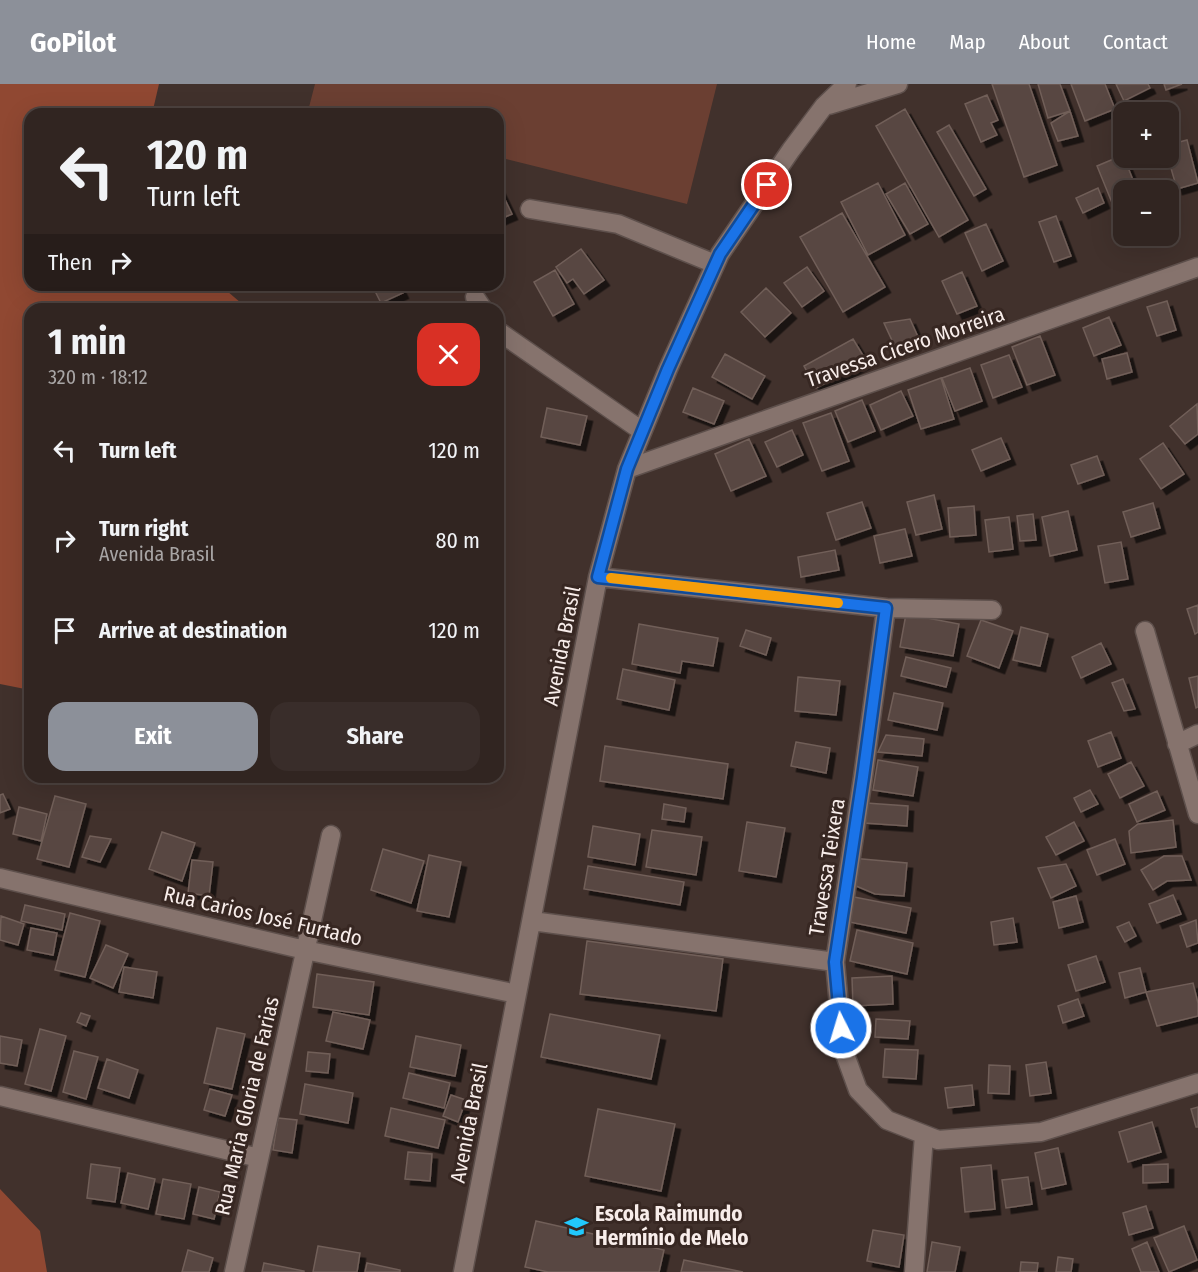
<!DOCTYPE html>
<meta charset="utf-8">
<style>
body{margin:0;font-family:"Fira Sans Condensed",sans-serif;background:#392d2a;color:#f1f3f6;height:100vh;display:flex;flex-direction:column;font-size:22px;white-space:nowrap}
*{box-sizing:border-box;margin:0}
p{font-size:20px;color:#a8a5a5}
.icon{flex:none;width:33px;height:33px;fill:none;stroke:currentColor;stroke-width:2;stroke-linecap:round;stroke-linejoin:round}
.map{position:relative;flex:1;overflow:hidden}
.panel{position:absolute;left:24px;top:219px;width:480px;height:480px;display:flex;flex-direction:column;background:#312521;border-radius:18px;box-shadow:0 6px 24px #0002,0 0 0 2px #4c423f}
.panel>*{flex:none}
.hud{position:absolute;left:24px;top:24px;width:480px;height:183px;border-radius:18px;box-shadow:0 6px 24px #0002,0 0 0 2px #4c423f;background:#312521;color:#f1f3f6;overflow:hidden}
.buttons{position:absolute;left:1113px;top:18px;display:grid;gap:12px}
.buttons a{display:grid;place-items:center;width:66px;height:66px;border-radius:12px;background:#312521;box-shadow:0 6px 24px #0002,0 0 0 2px #4c423f;font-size:30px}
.pin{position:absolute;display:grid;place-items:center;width:51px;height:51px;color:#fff;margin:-26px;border:3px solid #fff;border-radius:50%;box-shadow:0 2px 6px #0007}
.me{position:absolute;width:66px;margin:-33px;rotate:355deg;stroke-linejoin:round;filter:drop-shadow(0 0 4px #0008)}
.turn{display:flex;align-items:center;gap:21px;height:126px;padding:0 24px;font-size:27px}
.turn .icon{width:78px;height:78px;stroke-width:2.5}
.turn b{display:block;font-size:42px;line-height:51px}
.then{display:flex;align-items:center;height:57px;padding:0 24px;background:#0003;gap:12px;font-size:22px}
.round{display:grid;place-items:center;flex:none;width:63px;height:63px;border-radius:18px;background:#392d2a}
.summary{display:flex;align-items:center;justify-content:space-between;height:102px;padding:0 24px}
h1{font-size:36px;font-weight:700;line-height:45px}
.action{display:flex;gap:12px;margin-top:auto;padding:12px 24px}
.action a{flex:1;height:69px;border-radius:18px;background:#8c9099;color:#fff;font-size:24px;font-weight:700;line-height:69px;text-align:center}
.action a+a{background:#392d2a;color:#f1f3f6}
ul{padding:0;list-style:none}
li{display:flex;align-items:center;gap:18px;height:90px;padding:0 24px}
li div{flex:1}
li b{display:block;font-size:22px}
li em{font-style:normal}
header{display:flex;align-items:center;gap:36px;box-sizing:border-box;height:84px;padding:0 30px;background:#8c9099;color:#fff}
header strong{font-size:28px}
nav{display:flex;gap:33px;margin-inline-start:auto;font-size:21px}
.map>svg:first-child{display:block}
.green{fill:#6b3f32}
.forest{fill:#904832}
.building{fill:#584742;stroke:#715f59;stroke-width:1.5;filter:url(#shadow)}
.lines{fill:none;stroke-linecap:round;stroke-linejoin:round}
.minor-casing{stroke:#5e504c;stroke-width:21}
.minor{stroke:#86736d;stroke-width:18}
.route-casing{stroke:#114b97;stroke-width:15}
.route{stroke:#1a73e8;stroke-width:10}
.slow{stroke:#f59e0b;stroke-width:10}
.labels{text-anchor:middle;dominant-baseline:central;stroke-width:6;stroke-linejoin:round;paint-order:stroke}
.street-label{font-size:21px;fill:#f8edea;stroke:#372722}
.poi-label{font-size:21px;font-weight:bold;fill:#f8edea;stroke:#372722;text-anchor:start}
</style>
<header>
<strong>GoPilot</strong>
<nav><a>Home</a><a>Map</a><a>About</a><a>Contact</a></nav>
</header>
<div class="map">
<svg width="1198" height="1188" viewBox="0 0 1198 1188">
<defs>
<filter id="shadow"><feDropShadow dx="5.5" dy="5.5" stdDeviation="0" flood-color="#0009"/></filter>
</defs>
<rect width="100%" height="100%" fill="#41312c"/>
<path class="green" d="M315 0H717L687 120 498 73V30H321L308 27Z"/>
<path class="forest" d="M0 0H159L152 30H30V201H220L248 225H30V606L0 600Z
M0 1105 40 1147 47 1188H0Z"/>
<path class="building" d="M992 0H1029L1057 81 1024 93Z
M1038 0H1060L1070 27 1048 34Z
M1071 0H1105L1115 25 1085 37Z
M1116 0H1148L1150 4 1124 17Z
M1164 0H1182L1166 6Z
M987 11 998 36 991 39 997 51 981 58 965 20Z
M905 25 968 136 939 153 876 42Z
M1070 27 1078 52 1058 57 1051 39Z
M949 41 986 105 974 112 937 48Z
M1187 56 1198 99 1177 105 1168 74V61Z
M1123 71 1137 106H1124V123L1115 126 1097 82Z
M878 99 905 151 868 171 841 118Z
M905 99 928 140 910 150 886 110Z
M498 101 512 130 498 136Z
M1098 104 1104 119 1083 129 1076 114Z
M842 129 885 203 843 228 800 153Z
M1056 132 1071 172 1054 178 1039 138Z
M986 140 1003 177 982 187 965 149Z
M581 165 604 196 584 210 573 195 567 199 556 183Z
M807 183 824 207 802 223 784 199Z
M555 186 574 220 553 232 534 198Z
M962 188 977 222 957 230 942 197Z
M372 201H399L403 209 381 219Z
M766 204 791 229 765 253 741 228Z
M1167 217 1176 246 1157 252 1147 223Z
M1109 233 1121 261 1094 272 1083 244Z
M910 235 919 255 896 265 884 239Z
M1040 252 1055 291 1027 301 1012 263Z
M853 255 867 278 816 304 804 282Z
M1127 269 1132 288 1107 295 1102 275Z
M725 270 765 292 752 315 712 293Z
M1009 271 1022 303 993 314 981 281Z
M970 284 982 317 955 327 942 294Z
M941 294 954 335 921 345 908 306Z
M693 304 724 317 714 340 683 328Z
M901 307 913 332 881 346 870 321Z
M862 316 875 347 848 358 835 327Z
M1197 320 1198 350 1185 360 1170 342Z
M547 324 587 332 580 361 541 353Z
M831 329 849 377 822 387 803 339Z
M792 346 803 371 777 383 765 358Z
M1001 354 1010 375 981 387 972 366Z
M749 355 766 392 731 407 715 370Z
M1163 359 1184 390 1161 405 1140 375Z
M1097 372 1104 391 1078 400 1071 381Z
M934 411 942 445 916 451 907 418Z
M862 418 871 444 836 456 827 429Z
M1153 419 1160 444 1131 453 1123 428Z
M974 422 976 451 950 453 948 424Z
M1068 427 1077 466 1050 472 1042 433Z
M1033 430 1036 456 1020 457 1017 432Z
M1009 433 1013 465 989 468 985 436Z
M905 445 912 472 880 479 874 452Z
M1121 458 1128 495 1105 499 1098 462Z
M835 466 839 486 801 493 798 473Z
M1198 521V548L1195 550 1187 525Z
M906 530 959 540 953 572 900 563Z
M981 536 1013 547 999 584 967 572Z
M639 540 718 554 713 582 682 577 680 589 632 580Z
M1021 543 1048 550 1040 582 1013 576Z
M746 546 771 554 766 571 740 562Z
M1101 559 1111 580 1081 594 1072 573Z
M906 573 951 584 946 603 901 592Z
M623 585 675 596 669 626 617 615Z
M1198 592V623L1196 624 1189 594Z
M798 593 840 597 836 631 795 627Z
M1123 595 1135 625 1124 627 1112 599Z
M894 609 943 619 937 646 888 636Z
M1111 648 1121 674 1098 683 1088 657Z
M886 651 924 655 922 672 878 668Z
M796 658 830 664 826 689 791 682Z
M605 662 728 680 723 715 600 697Z
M878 676 918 683 913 712 873 706Z
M1131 678 1144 702 1120 714 1108 690Z
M1090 706 1098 720 1081 728 1074 714Z
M1157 707 1165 726 1137 738 1129 720Z
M3 710 10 725 0 729V711Z
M55 712 86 720 69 783 37 775Z
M866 719 908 722 907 742 864 739Z
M664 720 686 724 684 738 662 735Z
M19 723 47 730 41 757 13 750Z
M1173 736 1176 763 1131 769 1129 747 1138 740Z
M747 738 785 744 776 793 739 787Z
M1074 738 1084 757 1056 771 1046 753Z
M593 742 640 750 635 781 588 773Z
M652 746 702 753 696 791 646 783Z
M162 748 195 759 182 797 149 785Z
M90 752 111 755 100 778 82 773Z
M1115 755 1125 780 1097 791 1087 766Z
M383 765 424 777 411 819 371 806Z
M429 771 461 778 449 833 417 827Z
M1164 772H1182L1191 796 1167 797 1153 806 1141 786Z
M851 774 907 779 904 812 875 810 849 799Z
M192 776 213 778 209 812 188 809Z
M1066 780 1076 802 1051 814 1038 784Z
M588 782 684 798 680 821 584 805Z
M1173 811 1181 830 1157 839 1149 820Z
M1076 812 1083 838 1059 844 1053 818Z
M854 813 911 824 906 849 849 838Z
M25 821 65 830 62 846 21 837Z
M70 829 100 837 85 893 55 886Z
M1 832 24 840 18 861 0 856Z
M1013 834 1017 858 994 861 991 838Z
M1196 836 1198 859 1187 863 1180 842Z
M1129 838 1136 852 1125 858 1117 843Z
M31 844 57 849 53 871 27 866Z
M857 846 913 859 907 890 850 877Z
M587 857 723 875 716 927 580 910Z
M106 861 128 870 113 904 90 894Z
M1096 872 1105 898 1076 907 1068 881Z
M124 883 157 888 153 914 119 908Z
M1140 884 1146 908 1125 914 1119 889Z
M317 890 374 898 369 931 313 923Z
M892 892 893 920 853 922 852 894Z
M1193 899 1198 919V932L1157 942 1146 908Z
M1078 915 1084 932 1063 939 1058 922Z
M333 928 370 936 363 965 326 957Z
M81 929 90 932 86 942 77 938Z
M550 930 660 951 651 995 541 973Z
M876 935 910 937 908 955 875 953Z
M217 944 245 950 232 1005 204 999Z
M40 945 66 952 51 1007 25 1000Z
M0 952 22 956 17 982 0 979Z
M416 952 461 961 455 992 410 983Z
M885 965 918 966 916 995 883 993Z
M74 967 98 973 86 1015 63 1008Z
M308 968 330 970 328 989 306 987Z
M107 975 138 986 129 1014 98 1004Z
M1046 978 1051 1009 1030 1012 1026 981Z
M989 981 1010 982 1009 1010 988 1009Z
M409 989 450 999 444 1024 403 1014Z
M305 1000 353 1009 348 1039 300 1030Z
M972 1001 974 1021 948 1024 945 1004Z
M210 1005 232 1011 225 1032 204 1026Z
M451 1011 466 1016 458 1038 443 1032Z
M1198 1023V1043H1196L1191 1025Z
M391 1024 445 1036 438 1064 385 1052Z
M598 1025 675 1040 661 1107 585 1092Z
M278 1034 297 1036 292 1069 273 1066Z
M1152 1038 1161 1068 1128 1078 1119 1048Z
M1058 1064 1066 1100 1042 1105 1035 1069Z
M408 1068 432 1070 430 1097 405 1095Z
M91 1080 120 1084 115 1118 87 1114Z
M1168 1080V1098L1143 1099V1081Z
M991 1081 995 1125 965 1128 961 1084Z
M128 1089 155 1095 148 1125 121 1119Z
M1028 1093 1032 1120 1006 1124 1002 1096Z
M163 1095 191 1100 184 1135 156 1130Z
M199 1103 220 1108 214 1135 193 1130Z
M1146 1122 1153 1144 1129 1151 1123 1129Z
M536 1137 664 1166 659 1188H548L525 1183Z
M1184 1142 1197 1176 1169 1188 1154 1154Z
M873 1146 904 1151 899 1183 867 1177Z
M932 1158 960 1163 955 1188H927Z
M1147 1158 1159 1188H1141L1132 1165Z
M318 1162 360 1169 357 1188H313Z
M188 1166 213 1174 209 1188H182Z
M1058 1173 1073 1175 1071 1188H1056Z
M684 1176 743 1188H681Z
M1021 1178 1038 1179 1037 1188H1020Z
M264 1179 304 1187V1188H262Z
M367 1179 400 1186V1188H365Z"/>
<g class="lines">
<defs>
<path id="minor" d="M829 21 898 0
M530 125 618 140 715 180
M475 213 483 225
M498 247 642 347
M627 385 1198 183
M598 493 886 524 992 526
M886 524 863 693 835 878 843 965 858 1006 887 1036 938 1056 1041 1048 1198 999
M1145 547 1198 730
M1177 660 1198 650
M0 794 305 866 517 910
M532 837 835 878
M0 1012 259 1074
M234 1188 331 751
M463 1188 598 493 627 385 668 285 720 170 791 66 824 22 847 0
M914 1188 924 1051"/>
</defs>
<use href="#minor" class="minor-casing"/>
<use href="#minor" class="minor"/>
</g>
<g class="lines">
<defs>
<path id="route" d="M767 101 720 170 668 285 627 385 598 493 886 524 863 693 835 878 841 944"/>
</defs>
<use href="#route" class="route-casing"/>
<use href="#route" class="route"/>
<path class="slow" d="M611 494 838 519"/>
</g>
<defs>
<symbol id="school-bare" viewBox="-9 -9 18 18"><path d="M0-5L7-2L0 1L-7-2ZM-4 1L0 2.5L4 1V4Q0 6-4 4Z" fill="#21c9fd" stroke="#372722" stroke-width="2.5" paint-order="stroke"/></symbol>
</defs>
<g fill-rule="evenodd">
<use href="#school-bare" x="560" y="1126" width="33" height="33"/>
</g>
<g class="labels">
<g class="street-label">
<text transform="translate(905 263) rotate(-19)">Travessa Cicero Morreira</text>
<text transform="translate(562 562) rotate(-79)">Avenida Brasil</text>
<text transform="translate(827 783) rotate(-81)">Travessa Teixera</text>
<text transform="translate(263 832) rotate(13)">Rua Carios José Furtado</text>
<text transform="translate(247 1022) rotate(-77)">Rua Maria Gloria de Farias</text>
<text transform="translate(469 1039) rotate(-79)">Avenida Brasil</text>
</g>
<g class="poi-label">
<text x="595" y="1130">Escola Raimundo<tspan x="595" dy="24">Hermínio de Melo</tspan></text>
</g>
</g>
</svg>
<div class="buttons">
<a>+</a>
<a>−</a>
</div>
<div class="pin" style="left:767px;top:101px;background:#d93025"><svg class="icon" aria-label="arrive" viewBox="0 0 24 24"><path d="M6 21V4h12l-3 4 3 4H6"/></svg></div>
<svg class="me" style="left:841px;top:944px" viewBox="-20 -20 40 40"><circle r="17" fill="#1a73e8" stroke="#fff" stroke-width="3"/><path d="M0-11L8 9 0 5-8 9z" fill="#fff"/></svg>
<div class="hud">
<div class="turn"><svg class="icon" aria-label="left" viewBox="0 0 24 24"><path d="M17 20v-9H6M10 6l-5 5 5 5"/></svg><div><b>120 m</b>Turn left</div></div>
<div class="then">Then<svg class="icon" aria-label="right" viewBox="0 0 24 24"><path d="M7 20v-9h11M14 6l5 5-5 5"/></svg></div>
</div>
<section class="panel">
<div class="summary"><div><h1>1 min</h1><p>320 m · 18:12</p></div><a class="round" style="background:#d93025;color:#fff"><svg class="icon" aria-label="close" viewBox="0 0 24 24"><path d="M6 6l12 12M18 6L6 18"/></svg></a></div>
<ul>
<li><svg class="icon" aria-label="left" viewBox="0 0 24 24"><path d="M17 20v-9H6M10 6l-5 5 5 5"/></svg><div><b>Turn left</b></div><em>120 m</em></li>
<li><svg class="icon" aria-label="right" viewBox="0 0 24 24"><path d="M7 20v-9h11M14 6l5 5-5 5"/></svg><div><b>Turn right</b><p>Avenida Brasil</p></div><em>80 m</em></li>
<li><svg class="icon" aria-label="arrive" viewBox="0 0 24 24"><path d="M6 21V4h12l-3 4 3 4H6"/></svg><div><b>Arrive at destination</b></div><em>120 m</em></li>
</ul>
<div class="action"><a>Exit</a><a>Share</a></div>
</section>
</div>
